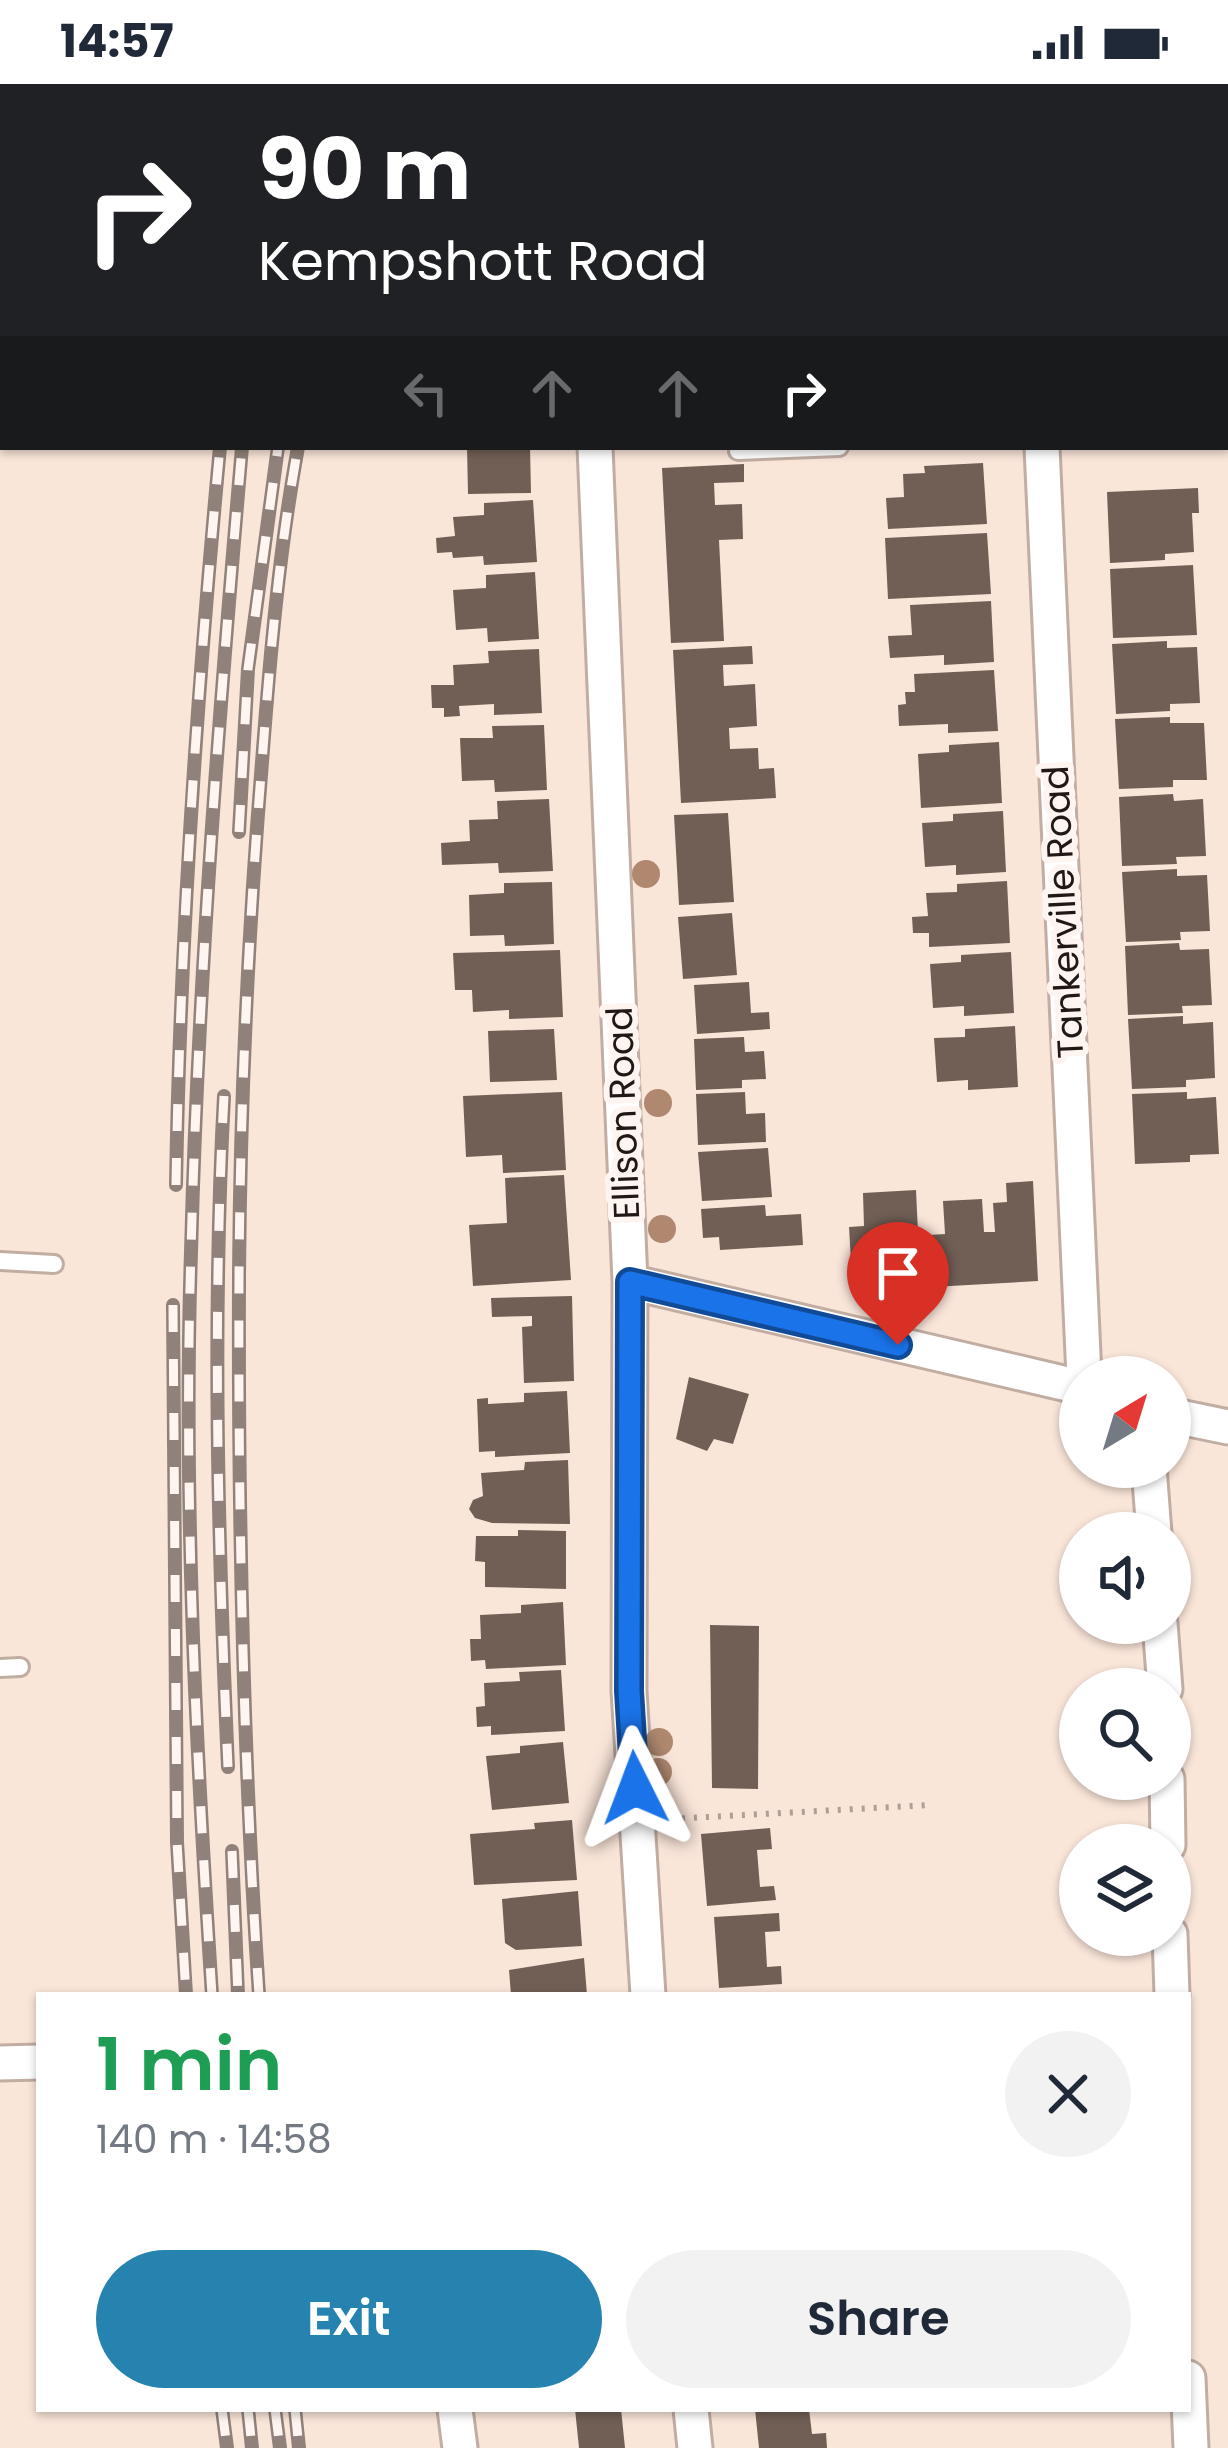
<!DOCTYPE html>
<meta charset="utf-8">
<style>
body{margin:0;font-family:Poppins,sans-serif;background:#f2f2f3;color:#1f2937;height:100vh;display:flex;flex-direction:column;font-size:45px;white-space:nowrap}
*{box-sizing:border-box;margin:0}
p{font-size:39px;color:#747a83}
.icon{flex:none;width:66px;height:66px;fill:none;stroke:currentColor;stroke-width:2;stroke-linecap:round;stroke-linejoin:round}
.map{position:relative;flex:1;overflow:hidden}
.panel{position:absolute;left:36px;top:1908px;width:1155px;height:420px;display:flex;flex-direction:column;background:#fff;border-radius:0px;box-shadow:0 3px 9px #0004}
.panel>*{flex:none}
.guide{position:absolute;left:0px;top:0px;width:1230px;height:366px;box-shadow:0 3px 9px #0004;background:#202124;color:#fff;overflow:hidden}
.needle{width:78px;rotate:38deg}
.fabs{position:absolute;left:1059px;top:1272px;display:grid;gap:24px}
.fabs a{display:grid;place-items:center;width:132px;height:132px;border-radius:50%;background:#fff;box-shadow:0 3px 9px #0004;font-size:60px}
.pin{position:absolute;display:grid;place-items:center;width:102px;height:102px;color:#fff;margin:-123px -51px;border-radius:50% 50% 50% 0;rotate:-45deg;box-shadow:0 0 12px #0007}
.pin .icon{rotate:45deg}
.me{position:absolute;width:132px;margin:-66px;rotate:357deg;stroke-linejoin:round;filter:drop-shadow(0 0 9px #0008)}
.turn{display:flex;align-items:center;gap:42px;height:252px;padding:0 60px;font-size:54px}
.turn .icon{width:156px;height:156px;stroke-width:2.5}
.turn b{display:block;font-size:84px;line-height:102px}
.lanes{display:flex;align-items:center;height:114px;padding:0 60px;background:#0003;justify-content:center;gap:60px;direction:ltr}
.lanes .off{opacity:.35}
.round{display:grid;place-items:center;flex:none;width:126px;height:126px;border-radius:63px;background:#f2f2f3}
.overview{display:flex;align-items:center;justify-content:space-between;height:204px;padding:0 60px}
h1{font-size:72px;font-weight:600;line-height:90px;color:#1e9e55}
.cta{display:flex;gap:24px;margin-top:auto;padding:24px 60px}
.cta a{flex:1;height:138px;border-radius:72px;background:#2682af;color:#fff;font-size:48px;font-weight:600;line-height:138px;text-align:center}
.cta a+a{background:#f2f2f3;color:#1f2937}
.status{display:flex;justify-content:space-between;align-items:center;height:84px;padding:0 60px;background:#fff;direction:ltr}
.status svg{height:33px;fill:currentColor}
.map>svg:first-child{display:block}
.building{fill:#715f55}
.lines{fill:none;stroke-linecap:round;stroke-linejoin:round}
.service-casing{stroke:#c1ada2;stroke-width:22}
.minor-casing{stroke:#c1ada2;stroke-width:39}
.tertiary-casing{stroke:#c1ada2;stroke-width:48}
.secondary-casing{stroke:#c1ada2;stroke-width:54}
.path{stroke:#ae9e95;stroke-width:6;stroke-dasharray:3 9;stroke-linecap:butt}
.service{stroke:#fff;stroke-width:16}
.minor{stroke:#fff;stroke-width:33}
.tertiary{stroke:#fff;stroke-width:42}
.secondary{stroke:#fff;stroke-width:48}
.rail-casing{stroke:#90827a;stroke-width:14}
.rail{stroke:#fef5f0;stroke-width:9;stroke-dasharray:27;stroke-linecap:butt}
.tree{fill:#af886f}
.route-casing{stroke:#114b97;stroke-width:30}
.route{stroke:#1a73e8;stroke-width:21}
.labels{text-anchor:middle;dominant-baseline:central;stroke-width:12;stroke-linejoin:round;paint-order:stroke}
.street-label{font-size:36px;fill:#1f1814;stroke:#fef5f0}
</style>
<div class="status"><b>14:57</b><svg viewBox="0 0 49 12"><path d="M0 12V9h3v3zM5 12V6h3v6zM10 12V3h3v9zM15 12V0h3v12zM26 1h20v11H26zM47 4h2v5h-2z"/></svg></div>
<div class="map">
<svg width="1228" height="2364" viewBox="0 0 1228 2364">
<rect width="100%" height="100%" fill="#fae5d9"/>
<path class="building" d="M467 363H530L531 409 468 410Z
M983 379 987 440 888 445 886 414 904 413 903 390 925 389 924 382Z
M744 380V398L714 399 715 421 742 420 743 455 719 456 724 557 671 559 662 384Z
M1198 404 1199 429H1192L1194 468 1165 470V476L1110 479 1107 408Z
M533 416 537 478 484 481 483 472 453 474 452 468 437 469 436 454 455 452 453 433 484 431V419Z
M987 449 991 510 888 515 885 454Z
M1193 481 1197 551 1113 554 1110 485Z
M535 488 539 555 488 558 487 544 456 546 453 506 486 504V491Z
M991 517 994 578 944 581V571L890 574 888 552 912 551 910 521Z
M1167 557V564L1197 563 1200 619 1170 620V627L1116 630 1112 560Z
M752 562 753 580 723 581 724 602 755 600 757 642 729 644 730 665 758 664 759 685 774 684 776 714 681 719 673 566Z
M539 565 542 629 494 631V620L459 622 460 632 444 633V624H432L431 601H454L453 581 489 579 488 567Z
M994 586 998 647 948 649V640L899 642 898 621 906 620 905 608H915L914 590Z
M1170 633V639H1204L1207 696H1173V703L1119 705 1115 635Z
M544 641 547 706 495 708 494 696 462 697 460 654H493L492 642Z
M999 658 1002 719 921 724 918 670 949 668V661Z
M1173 710 1174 717 1203 715 1206 772 1176 773 1177 780 1122 782 1119 713Z
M549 715 553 787 499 789 498 779 442 781 441 759 470 757 469 736 498 735 497 717Z
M1003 727 1006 788 956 791V781L925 783 922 739 953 737V730Z
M728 729 734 818 679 821 674 731Z
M1177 785V792L1207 791 1210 847 1180 848 1181 856 1126 858 1122 788Z
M1007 797 1010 859 929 863V849H913L912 833 928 832 926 809 957 808V800Z
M552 798 554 860 505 862 504 851 470 852 469 811 504 809V799Z
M732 829 737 891 683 895 678 833Z
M1179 859 1180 866 1209 865 1212 921 1182 922 1183 929 1128 931 1125 862Z
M560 866 563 933 509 935V926L473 928 472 906H455L453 869Z
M1011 868 1014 929 964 932V922L933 924 930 880 961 878V871Z
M749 898 751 929 769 928 770 945 697 950 694 901Z
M1183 932V940L1213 938 1215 994 1186 996V1003L1132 1005 1128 935Z
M1015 942 1018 1003 968 1006V996L937 998 934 954 965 953V945Z
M554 945 557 996 490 998 488 947Z
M744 953 745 968 764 967 766 995 742 996V1004L696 1006 694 955Z
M562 1008 566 1086 503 1089 502 1071 466 1073 463 1012Z
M745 1008 746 1030 765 1029 766 1058 698 1061 696 1010Z
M1187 1008V1015L1216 1013 1219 1070 1190 1071V1078L1135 1080 1132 1010Z
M768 1064 772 1113 702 1117 698 1068Z
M564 1091 571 1196 473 1202 469 1141 507 1139 505 1094Z
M1033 1097 1038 1197 932 1203 930 1151 945 1150 943 1117 982 1115 984 1148H995L993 1119 1007 1118 1006 1099Z
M916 1106 920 1191 852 1194 849 1143 864 1142 863 1109Z
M765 1121 766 1132 801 1130 803 1161 720 1166 719 1153 703 1154 701 1125Z
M572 1212 574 1297 524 1299 522 1243 532 1242V1232L492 1233 491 1214Z
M689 1293 749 1310 733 1360 714 1355 707 1367 676 1355Z
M567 1307 570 1369 495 1373V1367L479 1368 477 1315 488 1314V1320L524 1318V1309Z
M568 1376 570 1440 492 1439 475 1434 469 1425 473 1416 483 1412 481 1389 524 1386 525 1378Z
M518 1446 566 1447V1505L485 1503V1478L475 1477 476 1452H518Z
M563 1518 566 1581 486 1585 485 1576 471 1577 470 1555H481L480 1531 521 1529V1521Z
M710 1541 759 1542 758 1705 712 1704Z
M561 1586 565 1647 491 1651V1642L477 1643 476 1623 485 1622 484 1599 520 1597 519 1588Z
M563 1658 569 1719 492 1726 486 1672 520 1669V1662Z
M572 1736 577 1796 474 1801 470 1750 535 1745 534 1739Z
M770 1744 772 1765 757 1766 760 1803 774 1802 776 1816 707 1822 701 1750Z
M578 1807 582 1862 516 1866 505 1859 502 1815Z
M779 1829 780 1847 765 1848 767 1883 781 1882 782 1900 719 1904 714 1833Z
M584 1874 587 1911H511L509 1886Z
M575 2325H621L625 2364H579Z
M755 2325H809L812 2350 826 2349 827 2364H759Z"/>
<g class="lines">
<defs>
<path id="service" d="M738 367 839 363
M0 1177 54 1180
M0 1584 20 1583"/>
<path id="minor" d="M545 0 547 3
M596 3 597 0
M595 363 630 1198 629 1607 648 1911
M1042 363 1084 1293
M630 1198 1080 1303
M1170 1331 1228 1343
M1149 1383 1154 1449
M1160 1539 1165 1605
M1167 1695 1168 1761
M1170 1850 1172 1911
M0 1979 39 1978
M1188 2294 1191 2364
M455 2325 460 2364
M691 2325 695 2364"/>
<path id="tertiary" d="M179 3 180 0"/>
<path id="secondary" d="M1227 125H1228
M0 177H3"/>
</defs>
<use href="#service" class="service-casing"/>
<use href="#minor" class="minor-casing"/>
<use href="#tertiary" class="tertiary-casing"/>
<use href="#secondary" class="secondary-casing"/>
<path class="path" d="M670 1735 930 1721"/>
<use href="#service" class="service"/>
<use href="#minor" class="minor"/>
<use href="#tertiary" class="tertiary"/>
<use href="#secondary" class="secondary"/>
<defs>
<path id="rail" d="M267 3V0
M287 3V0
M356 3 357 0
M375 3V0
M239 748 248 585 278 363
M224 1012C212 1235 218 1460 228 1683
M176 1101C180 854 197 609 220 363
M173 1221 177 1758 186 1911
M232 1767 238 1911
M212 1911C196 1664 183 1415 191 1168 198 899 219 631 242 363
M259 1911C243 1672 238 1434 239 1195 240 1022 248 851 262 678 270 573 279 467 298 363
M222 2325 227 2364
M248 2325 252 2364
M275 2325 280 2364
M295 2325 299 2364"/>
</defs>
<use href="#rail" class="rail-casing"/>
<use href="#rail" class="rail"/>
</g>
<g class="tree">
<circle cx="646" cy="790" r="14"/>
<circle cx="658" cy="1019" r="14"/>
<circle cx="662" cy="1145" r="14"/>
<circle cx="659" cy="1658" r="14"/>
<circle cx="658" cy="1688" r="14"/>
</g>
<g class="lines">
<defs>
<path id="route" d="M635 1704 629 1607 630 1198 898 1261"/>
</defs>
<use href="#route" class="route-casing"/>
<use href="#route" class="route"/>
</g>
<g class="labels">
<g class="street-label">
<text transform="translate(1063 828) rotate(-93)">Tankerville Road</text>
<text transform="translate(623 1029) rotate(-92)">Ellison Road</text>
</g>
</g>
</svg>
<div class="fabs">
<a><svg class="needle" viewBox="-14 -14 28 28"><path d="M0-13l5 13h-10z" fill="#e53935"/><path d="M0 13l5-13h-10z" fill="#747a83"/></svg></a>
<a><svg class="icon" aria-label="sound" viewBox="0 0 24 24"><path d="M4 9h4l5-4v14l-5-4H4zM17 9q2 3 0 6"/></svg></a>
<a><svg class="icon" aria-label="search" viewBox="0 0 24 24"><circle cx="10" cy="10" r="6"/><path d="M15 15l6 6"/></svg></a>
<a><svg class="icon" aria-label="layers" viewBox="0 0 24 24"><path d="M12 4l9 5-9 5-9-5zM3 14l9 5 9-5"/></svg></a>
</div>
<div class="pin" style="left:898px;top:1261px;background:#d93025"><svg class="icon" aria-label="arrive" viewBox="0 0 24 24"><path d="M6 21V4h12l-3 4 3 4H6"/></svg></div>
<svg class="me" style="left:635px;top:1704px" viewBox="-20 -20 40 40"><path d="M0-17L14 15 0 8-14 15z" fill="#1a73e8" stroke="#fff" stroke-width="4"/></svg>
<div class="guide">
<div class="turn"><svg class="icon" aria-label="right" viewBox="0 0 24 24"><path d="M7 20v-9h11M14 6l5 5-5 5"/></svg><div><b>90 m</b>Kempshott Road</div></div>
<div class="lanes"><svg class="icon off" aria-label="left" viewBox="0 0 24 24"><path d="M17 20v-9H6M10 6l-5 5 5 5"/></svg><svg class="icon off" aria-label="ahead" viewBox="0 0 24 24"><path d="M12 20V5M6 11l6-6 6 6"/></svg><svg class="icon off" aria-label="ahead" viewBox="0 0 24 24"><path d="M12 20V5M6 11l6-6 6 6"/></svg><svg class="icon" aria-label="right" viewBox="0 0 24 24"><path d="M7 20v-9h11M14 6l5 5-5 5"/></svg></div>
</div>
<section class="panel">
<div class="overview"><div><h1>1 min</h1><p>140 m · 14:58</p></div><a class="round"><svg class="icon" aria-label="close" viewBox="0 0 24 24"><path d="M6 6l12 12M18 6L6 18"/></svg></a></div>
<div class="cta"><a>Exit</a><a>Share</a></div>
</section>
</div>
